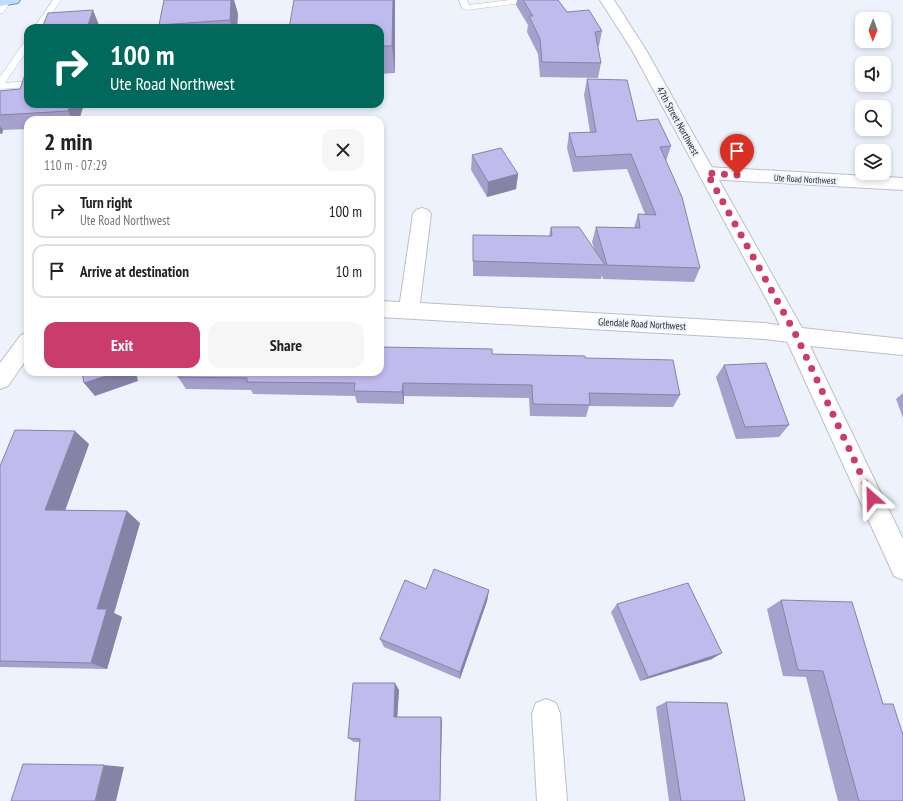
<!DOCTYPE html>
<meta charset="utf-8">
<style>
body{margin:0;font-family:"PT Sans Narrow",sans-serif;background:#f6f6f6;color:#222;height:100vh;display:flex;flex-direction:column;font-size:15px;white-space:nowrap}
*{box-sizing:border-box;margin:0}
p{font-size:13px;color:#767676}
.icon{flex:none;width:22px;height:22px;fill:none;stroke:currentColor;stroke-width:2;stroke-linecap:round;stroke-linejoin:round}
.map{position:relative;flex:1;overflow:hidden}
.panel{position:absolute;left:24px;top:116px;width:360px;height:260px;display:flex;flex-direction:column;background:#fff;border-radius:12px;box-shadow:0 2px 6px #0003}
.panel>*{flex:none}
.top-card{position:absolute;left:24px;top:24px;width:360px;height:84px;border-radius:12px;box-shadow:0 2px 6px #0003;background:#00695c;color:#fff;overflow:hidden}
.needle{width:26px;rotate:181deg}
.fabs{position:absolute;left:855px;top:12px;display:grid;gap:8px}
.fabs a{display:grid;place-items:center;width:36px;height:36px;border-radius:8px;background:#fff;box-shadow:0 2px 6px #0003;font-size:20px}
.pin{position:absolute;display:grid;place-items:center;width:34px;height:34px;color:#fff;margin:-41px -17px;border-radius:50% 50% 50% 0;rotate:-45deg;box-shadow:0 0 4px #0007}
.pin .icon{rotate:45deg}
.me{position:absolute;width:44px;margin:-22px;rotate:335deg;stroke-linejoin:round;filter:drop-shadow(0 0 3px #0008)}
.turn{display:flex;align-items:center;gap:14px;height:84px;padding:0 20px;font-size:18px}
.turn .icon{width:52px;height:52px;stroke-width:2.5}
.turn b{display:block;font-size:28px;line-height:34px}
.round{display:grid;place-items:center;flex:none;width:42px;height:42px;border-radius:12px;background:#f6f6f6}
.overview{display:flex;align-items:center;justify-content:space-between;height:68px;padding:0 20px}
h1{font-size:24px;font-weight:800;line-height:30px}
.primary-button{display:flex;gap:8px;margin-top:auto;padding:8px 20px}
.primary-button a{flex:1;height:46px;border-radius:12px;background:#c93c6b;color:#fff;font-size:16px;font-weight:800;line-height:46px;text-align:center}
.primary-button a+a{background:#f6f6f6;color:#222}
ul{padding:0;list-style:none}
li{display:flex;align-items:center;gap:12px;height:54px;margin:0 8px 6px;padding:0 12px;border:2px solid #e0e0e0;border-radius:12px}
li div{flex:1}
li b{display:block;font-size:15px}
li em{font-style:normal}
.map>svg:first-child{display:block}
.lines{fill:none;stroke-linecap:round;stroke-linejoin:round}
.service-casing{stroke:#bbbfc9;stroke-width:1}
.minor-casing{stroke:#bbbfc9;stroke-width:2}
.tertiary-casing{stroke:#bbbfc9;stroke-width:2}
.primary-casing{stroke:#6f90b7;stroke-width:2}
.service{fill:#fff;fill-rule:evenodd}
.minor{fill:#fff;fill-rule:evenodd}
.tertiary{fill:#fff;fill-rule:evenodd}
.primary{fill:#bfddff;fill-rule:evenodd}
.wall{fill:#a5a1cc}
.shaded-wall{fill:#8683a6}
.building{fill:#c0bbed;stroke:#8683a6}
.route{stroke:#c93c6b;stroke-width:7;stroke-dasharray:0 12.6}
.labels{text-anchor:middle;dominant-baseline:central;stroke-width:4;stroke-linejoin:round;paint-order:stroke}
.far-street-label{font-size:9px;fill:#2b2c30;stroke:#eef2fd}
.street-label{font-size:10px;fill:#2b2c30;stroke:#eef2fd}
</style>
<div class="map">
<svg width="903" height="801" viewBox="0 0 903 801">
<rect width="100%" height="100%" fill="#eef2fd"/>
<g class="lines">
<defs>
<path id="service" d="M4 0 11 1 3 13H0V5Z
M53 0H61L42 28H34Z
M459 0H467L469 5 510 0H533L529 2 466 10 462 8Z
M28 40V49L5 83 28 81V87L0 89V77L25 41Z"/>
<path id="minor" d="M707 167 903 178V190L707 179 701 177 698 173 701 169Z
M422 208 428 210 431 214 420 303 765 323 803 329 806 335 803 341 796 343 765 339 380 317V301L400 302 413 214 416 210Z
M28 333V357L8 386 0 389V363L21 335Z
M546 699 556 703 560 713 567 801H537L532 713 536 703Z"/>
<path id="tertiary" d="M600 0H614L646 50 802 328 903 339V355L810 346 903 539V580L894 576 776 317 632 50Z"/>
<path id="primary" d="M0 0H20L18 3 0 6Z"/>
</defs>
<use href="#service" class="service-casing"/>
<use href="#minor" class="minor-casing"/>
<use href="#tertiary" class="tertiary-casing"/>
<use href="#primary" class="primary-casing"/>
<use href="#service" class="service"/>
<use href="#minor" class="minor"/>
<use href="#tertiary" class="tertiary"/>
<use href="#primary" class="primary"/>
</g>
<path class="wall" d="M164 0H234L238 14 237 28H160L159 25Z
M294 0H395V73L380 74V28Z
M517 0H558L567 12 602 31 599 46H598L601 63 598 78 540 77 538 54 527 32 528 25 516 5Z
M587 79 637 121 671 146 666 161 700 268 694 282 603 279 602 275 601 279 473 276V235L549 236 551 227 595 251 592 242 596 227 634 228 638 214H645L627 169 573 172 567 148 569 133 590 132 584 95Z
M20 89 84 104 79 120H28V129L3 130 2 134H0V91Z
M472 155 518 174 516 189 487 197 471 170Z
M492 354 585 358 680 395 673 407 589 406 586 417 530 416 529 398 404 396V404L357 403 355 396 253 394 251 390 186 389 178 377Z
M724 365 789 425 779 437 736 439 716 377Z
M903 393V418L896 399Z
M89 444 65 510 140 523 114 613 122 617 107 669 0 667V466Z
M426 589 489 590 487 601 460 679 384 647 380 639Z
M781 600 883 704 903 801H838L806 677 783 676 767 609Z
M617 604 712 659 640 681 611 612Z
M399 690 397 717H441L442 722 360 742H354L348 738Z
M666 702 745 801H669L656 707Z"/>
<path class="shaded-wall" d="M231 0H234L238 14 237 28H232L230 20Z
M393 0H395V73L392 46Z
M93 10 99 25V28H87Z
M71 104H84L79 120H73L68 111Z
M0 126 3 130 2 134 0 132Z
M383 163 384 178 380 181V165Z
M518 174 516 189 487 197 488 182Z
M118 372H136L138 381 95 396 84 383Z
M403 383 404 396V404L402 392Z
M75 431 89 444 61 522 45 510Z
M127 511 140 523 114 613 122 617 107 669 91 663 97 609Z
M489 590 487 601 460 679V672Z
M722 653 712 659 640 681 648 677Z
M395 683 399 690 397 721 394 717Z
M441 717 442 722 440 801Z
M104 765 124 767 116 801H95Z"/>
<path class="building" d="M164 0H231L230 20 159 25Z
M294 0H393L392 46H380V28H289Z
M523 0H558L567 12 589 10 602 31 595 32 601 63 542 62 540 39 529 16H533Z
M93 10 87 28H42L48 13Z
M28 66V104H71L68 111 0 115V91L20 89Z
M587 79 627 80 637 121 658 119 671 146 660 147 682 197 700 268 607 265 596 227 640 228 638 214 656 215 631 154 576 157 569 133 596 132Z
M501 148 518 174 488 182 472 155Z
M380 161 383 163 380 165Z
M551 227H579L605 265 473 261V235L552 236Z
M380 347 492 349V354L585 356V358L673 360 680 395 589 393 590 405 533 404 532 385 403 383 402 392 354 391 355 383 247 382V378L178 377 179 372H380Z
M766 363 789 425 745 427 724 365Z
M82 372H118L84 383Z
M15 430 75 431 45 510 127 511 97 609H107L91 663 0 661V466Z
M434 569 489 590 460 672 380 639 405 580 426 589Z
M688 583 722 653 648 677 617 604Z
M781 600 852 602 883 704H893L903 735V801H859L823 671 798 670Z
M353 683H395L394 717H441L440 801H355L360 739 348 738Z
M666 702 727 703 745 801H681Z
M23 764 104 765 95 801H11Z"/>
<g class="lines">
<path class="route" d="M737 175 707 173 796 335 872 498"/>
</g>
<g class="labels">
<g class="far-street-label">
<text transform="translate(805 179) rotate(3)">Ute Road Northwest</text>
</g>
<g class="street-label">
<text transform="translate(678 121) rotate(61)">47th Street Northwest</text>
<text transform="translate(642 324) rotate(3)">Glendale Road Northwest</text>
</g>
</g>
</svg>
<div class="fabs">
<a><svg class="needle" viewBox="-14 -14 28 28"><path d="M0-13l5 13h-10z" fill="#e53935"/><path d="M0 13l5-13h-10z" fill="#767676"/></svg></a>
<a><svg class="icon" aria-label="sound" viewBox="0 0 24 24"><path d="M4 9h4l5-4v14l-5-4H4zM17 9q2 3 0 6"/></svg></a>
<a><svg class="icon" aria-label="search" viewBox="0 0 24 24"><circle cx="10" cy="10" r="6"/><path d="M15 15l6 6"/></svg></a>
<a><svg class="icon" aria-label="layers" viewBox="0 0 24 24"><path d="M12 4l9 5-9 5-9-5zM3 14l9 5 9-5"/></svg></a>
</div>
<div class="pin" style="left:737px;top:175px;background:#d93025"><svg class="icon" aria-label="arrive" viewBox="0 0 24 24"><path d="M6 21V4h12l-3 4 3 4H6"/></svg></div>
<svg class="me" style="left:872px;top:498px" viewBox="-20 -20 40 40"><path d="M0-17L14 15 0 8-14 15z" fill="#c93c6b" stroke="#fff" stroke-width="4"/></svg>
<div class="top-card">
<div class="turn"><svg class="icon" aria-label="right" viewBox="0 0 24 24"><path d="M7 20v-9h11M14 6l5 5-5 5"/></svg><div><b>100 m</b>Ute Road Northwest</div></div>
</div>
<section class="panel">
<div class="overview"><div><h1>2 min</h1><p>110 m · 07:29</p></div><a class="round"><svg class="icon" aria-label="close" viewBox="0 0 24 24"><path d="M6 6l12 12M18 6L6 18"/></svg></a></div>
<ul>
<li><svg class="icon" aria-label="right" viewBox="0 0 24 24"><path d="M7 20v-9h11M14 6l5 5-5 5"/></svg><div><b>Turn right</b><p>Ute Road Northwest</p></div><em>100 m</em></li>
<li><svg class="icon" aria-label="arrive" viewBox="0 0 24 24"><path d="M6 21V4h12l-3 4 3 4H6"/></svg><div><b>Arrive at destination</b></div><em>10 m</em></li>
</ul>
<div class="primary-button"><a>Exit</a><a>Share</a></div>
</section>
</div>
